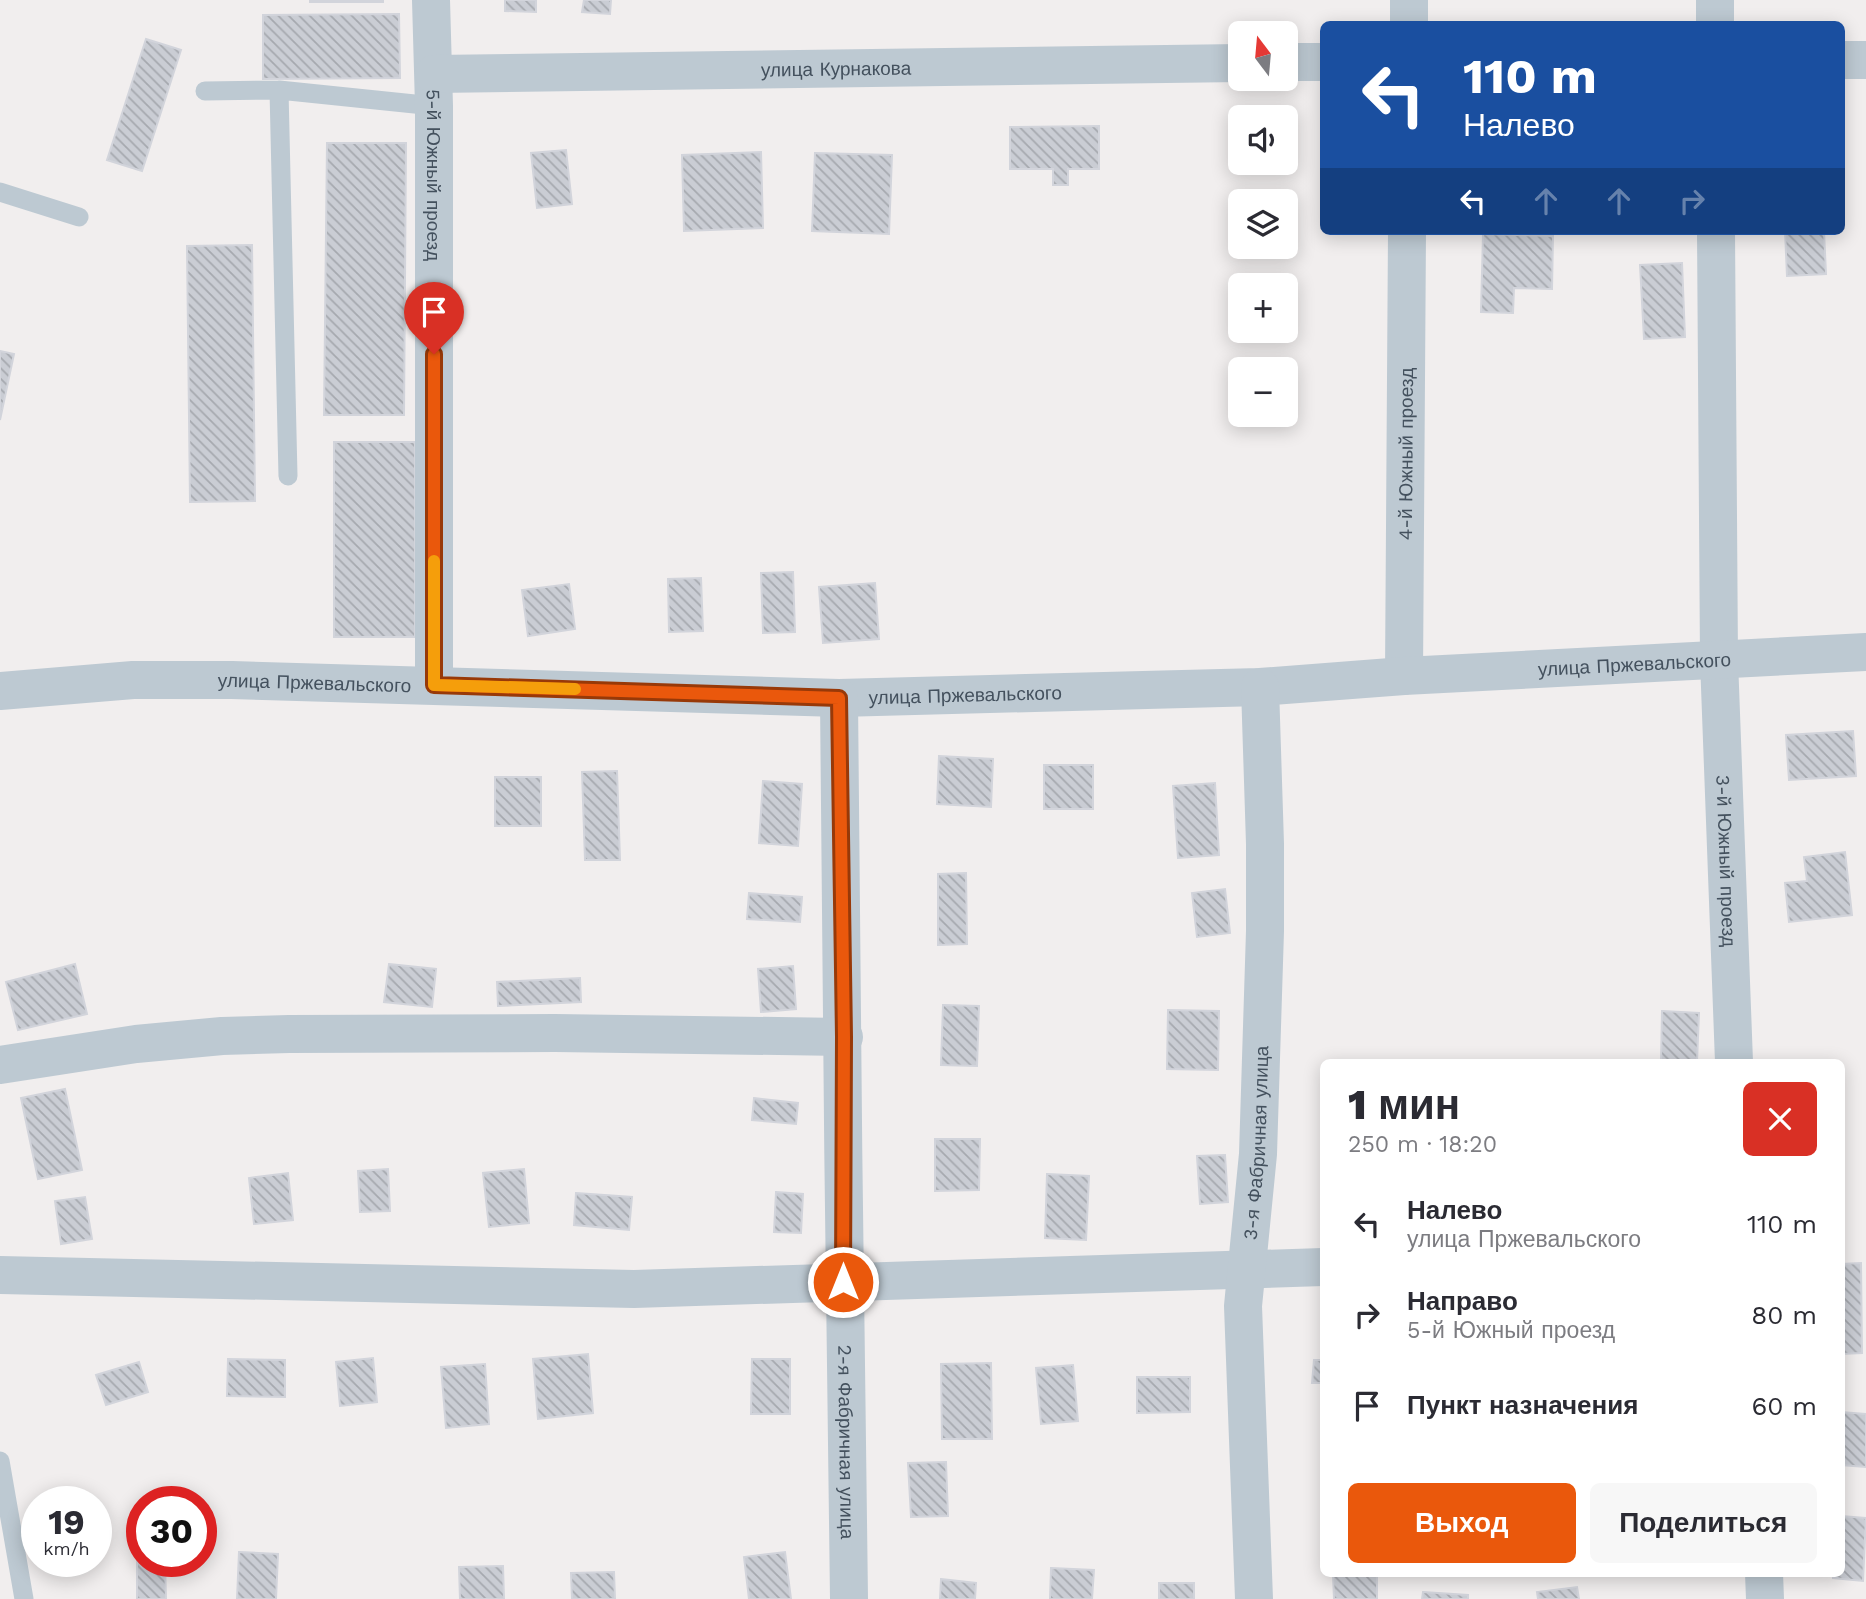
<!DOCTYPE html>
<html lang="ru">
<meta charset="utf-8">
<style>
body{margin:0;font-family:"Work Sans",sans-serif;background:#f7f7f7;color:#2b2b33;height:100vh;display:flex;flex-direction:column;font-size:26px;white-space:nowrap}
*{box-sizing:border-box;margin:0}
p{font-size:23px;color:#7c7c81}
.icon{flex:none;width:38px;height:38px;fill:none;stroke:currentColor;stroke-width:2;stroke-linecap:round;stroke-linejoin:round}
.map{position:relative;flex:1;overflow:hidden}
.sheet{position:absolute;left:1320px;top:1059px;width:525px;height:518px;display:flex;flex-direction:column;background:#fff;border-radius:10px;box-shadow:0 4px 18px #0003}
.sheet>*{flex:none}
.banner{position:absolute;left:1320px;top:21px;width:525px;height:214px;border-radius:10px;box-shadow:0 4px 18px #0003;background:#1a4fa0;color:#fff;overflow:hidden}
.needle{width:46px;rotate:344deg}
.controls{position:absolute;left:1228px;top:21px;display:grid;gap:14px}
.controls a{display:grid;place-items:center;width:70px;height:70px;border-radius:10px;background:#fff;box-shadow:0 4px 18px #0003;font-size:35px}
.speed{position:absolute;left:21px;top:1486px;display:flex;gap:14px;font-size:35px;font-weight:700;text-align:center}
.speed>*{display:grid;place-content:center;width:91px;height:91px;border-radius:50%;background:#fff;box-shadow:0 4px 18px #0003;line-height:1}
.speed small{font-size:18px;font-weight:400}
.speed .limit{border:10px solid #d22;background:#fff;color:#111}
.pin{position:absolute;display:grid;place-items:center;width:60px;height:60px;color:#fff;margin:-72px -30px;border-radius:50% 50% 50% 0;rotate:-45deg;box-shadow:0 0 7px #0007}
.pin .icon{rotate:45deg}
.me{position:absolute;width:77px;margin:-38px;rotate:0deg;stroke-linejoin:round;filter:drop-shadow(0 0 5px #0008)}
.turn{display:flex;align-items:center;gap:24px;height:147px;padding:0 28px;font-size:32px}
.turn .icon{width:91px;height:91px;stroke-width:2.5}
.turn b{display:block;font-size:49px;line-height:60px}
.lanes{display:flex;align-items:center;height:66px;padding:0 28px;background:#0003;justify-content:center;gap:35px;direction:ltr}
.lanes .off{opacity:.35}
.round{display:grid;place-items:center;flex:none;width:74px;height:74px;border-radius:10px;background:#f7f7f7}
.summary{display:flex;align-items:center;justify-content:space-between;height:119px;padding:0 28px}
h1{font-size:42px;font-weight:800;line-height:52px}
.button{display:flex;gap:14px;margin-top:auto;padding:14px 28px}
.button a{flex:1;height:80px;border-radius:10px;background:#ea580c;color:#fff;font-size:28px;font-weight:800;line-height:80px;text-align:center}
.button a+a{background:#f7f7f7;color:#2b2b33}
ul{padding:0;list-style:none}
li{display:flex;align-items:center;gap:21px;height:91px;padding:0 28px}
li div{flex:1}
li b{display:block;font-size:26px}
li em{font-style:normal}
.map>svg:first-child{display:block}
.building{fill:url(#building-back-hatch);stroke:#d2d4db;stroke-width:2}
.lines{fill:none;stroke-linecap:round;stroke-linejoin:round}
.lane{stroke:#bdc9d2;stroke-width:19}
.street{stroke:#bdc9d2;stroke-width:38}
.route-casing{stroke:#983908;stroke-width:18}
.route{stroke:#ea580c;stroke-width:12}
.slow{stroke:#f59e0b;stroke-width:12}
.labels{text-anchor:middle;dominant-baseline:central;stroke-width:7;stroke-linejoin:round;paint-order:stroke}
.street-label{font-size:19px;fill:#44515e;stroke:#fff}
</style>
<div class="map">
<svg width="1866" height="1599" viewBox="0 0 1866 1599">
<defs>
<pattern id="building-back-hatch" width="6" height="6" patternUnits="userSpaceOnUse" patternTransform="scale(1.75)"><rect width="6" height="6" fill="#cacdd4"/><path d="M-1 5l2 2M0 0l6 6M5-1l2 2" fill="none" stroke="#a6a9af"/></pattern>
</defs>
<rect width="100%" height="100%" fill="#f1eeee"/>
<path class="building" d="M310 0H383V2H310Z
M505 0H536V12L505 11Z
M584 0H611L610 14 582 12Z
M399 14 400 78 263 79V15Z
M146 39 181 50 142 171 107 160Z
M1099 126V169H1068V185H1053V169H1010V127Z
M327 143H406L404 415H324Z
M566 150 572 204 537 208 531 153Z
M761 152 763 228 684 231 682 155Z
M815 153 892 155 889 234 812 231Z
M1785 231H1824L1826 274 1787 276Z
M1483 234 1553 236 1552 289 1514 288 1513 313 1481 312Z
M252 245 255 501 190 502 187 246Z
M1682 263 1685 337 1644 339 1640 265Z
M0 351 14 354 0 420Z
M334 442H415V637H334Z
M793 572 795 632 763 633 761 573Z
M701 578 703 631 669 632 668 579Z
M875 583 879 639 823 643 819 587Z
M569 584 575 629 528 636 522 590Z
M1853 731 1856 776 1789 780 1786 735Z
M939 756 993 759 991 807 937 804Z
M1044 765H1093V809H1044Z
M617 771 620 860H585L582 772Z
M495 777H541V826H495Z
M763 781 802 784 798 846 759 843Z
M1215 783 1219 855 1178 858 1173 786Z
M1845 852 1852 915 1789 922 1785 883 1807 881 1804 857Z
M966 873 967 944 938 945V874Z
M1225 889 1230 933 1197 937 1192 893Z
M749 893 802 897 800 922 747 919Z
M75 964 87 1014 18 1030 6 982Z
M389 964 436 969 432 1007 384 1002Z
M793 966 796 1009 761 1012 758 969Z
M580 978 581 1002 498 1006 497 982Z
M943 1005 979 1006 977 1066 941 1065Z
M1168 1010 1219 1011 1218 1070 1167 1069Z
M1662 1011 1699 1013 1697 1062H1661Z
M65 1089 82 1170 38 1179 21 1098Z
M754 1098 798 1103 796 1124 752 1120Z
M935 1139H980L979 1190 935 1191Z
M1225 1155 1228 1202 1200 1204 1197 1156Z
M388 1169 390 1211 360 1212 358 1171Z
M524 1169 529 1223 489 1227 483 1173Z
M288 1173 293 1220 254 1224 249 1178Z
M1047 1174 1089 1176 1086 1240 1045 1238Z
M776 1192 803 1194 801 1233 774 1232Z
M576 1193 632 1197 629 1230 574 1225Z
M85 1197 92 1239 61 1244 55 1201Z
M1861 1263 1862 1353 1841 1354V1264Z
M588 1354 593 1413 538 1419 533 1359Z
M373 1358 377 1402 340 1406 336 1362Z
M228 1359 285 1360V1397L227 1396Z
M752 1359H790V1414H751Z
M1314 1360H1323V1383H1312Z
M139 1362 148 1392 106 1405 96 1375Z
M991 1363 992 1439H942L941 1364Z
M485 1364 489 1424 446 1428 441 1367Z
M1073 1365 1078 1421 1041 1424 1036 1368Z
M1137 1377H1190V1412L1137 1413Z
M1841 1412 1866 1414V1467L1841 1465Z
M946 1462 948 1516 911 1517 908 1463Z
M1841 1516 1866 1518 1863 1581 1833 1578V1573H1841Z
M142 1551V1561H165L166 1599H137V1552Z
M239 1552 278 1554 276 1599H237Z
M785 1552 791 1599H749L744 1557Z
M503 1566 504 1599H460L459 1567Z
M1051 1568 1094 1570 1092 1599H1050Z
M614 1572 615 1599H572L571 1573Z
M1377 1574V1599H1334L1333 1575Z
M941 1579 976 1583 975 1599H940Z
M1159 1583H1194V1599H1159Z
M1577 1587 1579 1599H1538L1537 1592Z
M1423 1592 1468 1595V1599H1422Z"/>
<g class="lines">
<path class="lane" d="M279 90 288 476
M205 91 279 90 434 106
M0 192 79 217
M0 1461 24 1599"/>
<g class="street">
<path id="s1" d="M431 0 434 106V685"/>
<path d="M1715 0V24"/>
<path d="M1409 24V0"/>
<path d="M1841 60H1866"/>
<path d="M1286 62H1323"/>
<path id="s2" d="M434 74 1241 63"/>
<path id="s3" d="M1716 231 1719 660 1734 1062"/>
<path id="s4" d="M1404 676 1407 231"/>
<path id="s5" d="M0 691 133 680H232L839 698 1260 687 1404 676 1866 652"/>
<path id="s6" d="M839 698C843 998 843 1299 849 1599"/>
<path d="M0 1065 136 1044 222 1036 289 1034 555 1033 844 1037"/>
<path d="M0 1275 634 1289 1323 1267"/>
<path d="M1764 1573 1765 1599"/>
<path id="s7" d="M1254 1599 1243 1306 1258 1154 1265 931V844L1260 687"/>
</g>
</g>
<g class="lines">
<defs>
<path id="route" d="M434 354V685L839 698 844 1037 843 1282"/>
</defs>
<use href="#route" class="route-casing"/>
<use href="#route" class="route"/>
<path class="slow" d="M434 561V685L575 689"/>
</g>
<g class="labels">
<g class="street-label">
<text stroke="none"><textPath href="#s2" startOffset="402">улица Курнакова</textPath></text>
<text stroke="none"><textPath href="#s1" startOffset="175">5-й Южный проезд</textPath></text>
<text stroke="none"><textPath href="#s4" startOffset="222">4-й Южный проезд</textPath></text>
<text stroke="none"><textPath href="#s5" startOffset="1636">улица Пржевальского</textPath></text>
<text stroke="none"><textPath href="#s5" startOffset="315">улица Пржевальского</textPath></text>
<text stroke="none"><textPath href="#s5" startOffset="966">улица Пржевальского</textPath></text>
<text stroke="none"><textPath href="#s3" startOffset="630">3-й Южный проезд</textPath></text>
<text stroke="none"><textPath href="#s7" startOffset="457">3-я Фабричная улица</textPath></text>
<text stroke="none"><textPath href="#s6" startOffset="744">2-я Фабричная улица</textPath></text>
</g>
</g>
</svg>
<div class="controls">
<a><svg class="needle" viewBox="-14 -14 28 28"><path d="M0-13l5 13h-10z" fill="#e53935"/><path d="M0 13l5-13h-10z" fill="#7c7c81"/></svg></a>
<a><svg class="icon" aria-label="sound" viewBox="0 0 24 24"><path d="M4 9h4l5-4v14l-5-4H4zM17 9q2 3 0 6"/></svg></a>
<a><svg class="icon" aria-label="layers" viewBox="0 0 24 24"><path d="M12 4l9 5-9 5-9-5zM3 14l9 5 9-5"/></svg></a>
<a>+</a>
<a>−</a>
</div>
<div class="speed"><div>19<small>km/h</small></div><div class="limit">30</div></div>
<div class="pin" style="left:434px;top:354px;background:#d93025"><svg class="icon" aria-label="arrive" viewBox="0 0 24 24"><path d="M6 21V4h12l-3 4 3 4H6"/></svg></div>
<svg class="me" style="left:843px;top:1282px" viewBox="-20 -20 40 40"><circle r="17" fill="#ea580c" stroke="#fff" stroke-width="3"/><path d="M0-11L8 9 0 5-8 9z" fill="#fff"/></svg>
<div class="banner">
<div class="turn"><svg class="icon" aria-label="left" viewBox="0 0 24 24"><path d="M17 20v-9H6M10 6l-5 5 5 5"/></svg><div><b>110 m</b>Налево</div></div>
<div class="lanes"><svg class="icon" aria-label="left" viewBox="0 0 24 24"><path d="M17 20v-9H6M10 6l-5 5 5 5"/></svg><svg class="icon off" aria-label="ahead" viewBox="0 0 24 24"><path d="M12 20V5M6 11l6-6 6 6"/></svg><svg class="icon off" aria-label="ahead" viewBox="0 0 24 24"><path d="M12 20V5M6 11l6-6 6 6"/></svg><svg class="icon off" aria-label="right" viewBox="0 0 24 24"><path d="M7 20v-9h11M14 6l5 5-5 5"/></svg></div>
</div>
<section class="sheet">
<div class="summary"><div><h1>1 мин</h1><p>250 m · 18:20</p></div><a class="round" style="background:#d93025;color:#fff"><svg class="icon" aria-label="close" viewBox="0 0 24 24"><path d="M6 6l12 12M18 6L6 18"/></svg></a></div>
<ul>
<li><svg class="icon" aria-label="left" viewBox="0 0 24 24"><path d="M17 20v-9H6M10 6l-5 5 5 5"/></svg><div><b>Налево</b><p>улица Пржевальского</p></div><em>110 m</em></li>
<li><svg class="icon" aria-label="right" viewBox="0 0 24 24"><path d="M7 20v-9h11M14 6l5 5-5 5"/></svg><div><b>Направо</b><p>5-й Южный проезд</p></div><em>80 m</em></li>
<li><svg class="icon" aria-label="arrive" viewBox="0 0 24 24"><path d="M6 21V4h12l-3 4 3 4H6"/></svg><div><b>Пункт назначения</b></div><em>60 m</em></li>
</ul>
<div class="button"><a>Выход</a><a>Поделиться</a></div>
</section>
</div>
